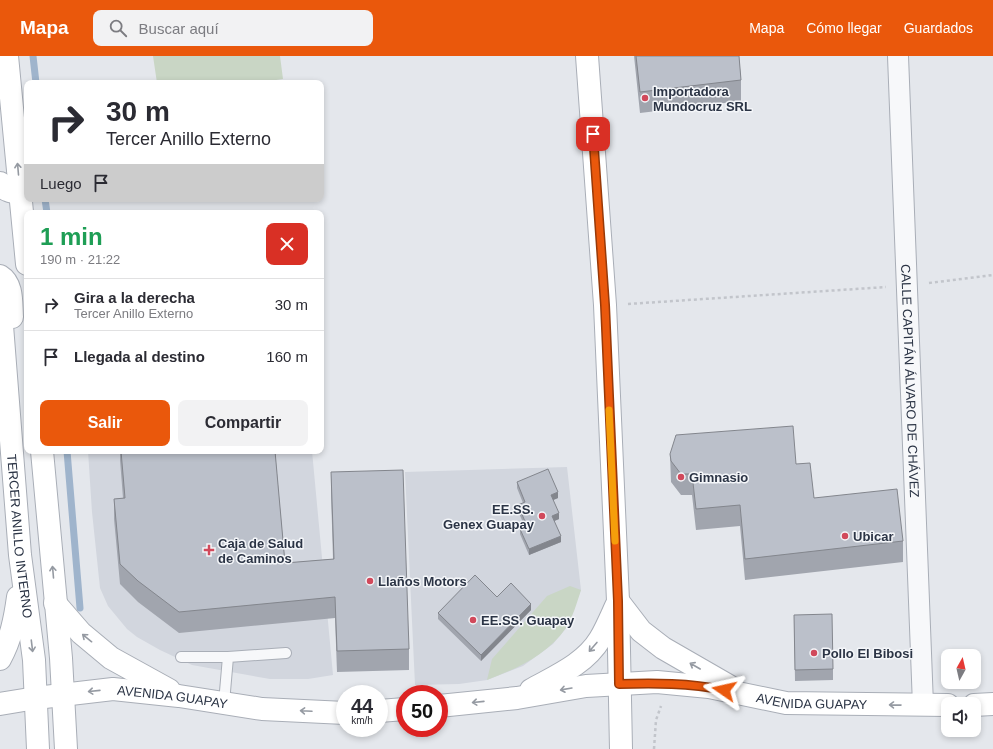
<!DOCTYPE html>
<html lang="es">
<meta charset="utf-8">
<style>
body{margin:0;font-family:Arial,sans-serif;background:#f2f2f3;color:#2b2b33;height:100vh;display:flex;flex-direction:column;font-size:15px;white-space:nowrap}
*{box-sizing:border-box;margin:0}
p{font-size:13px;color:#7c7c81}
.icon{flex:none;width:22px;height:22px;fill:none;stroke:currentColor;stroke-width:2;stroke-linecap:round;stroke-linejoin:round}
.map{position:relative;flex:1;overflow:hidden}
.drawer{position:absolute;left:24px;top:154px;width:300px;height:244px;display:flex;flex-direction:column;background:#fff;border-radius:8px;box-shadow:0 2px 6px #0003}
.drawer>*{flex:none}
.hud{position:absolute;left:24px;top:24px;width:300px;height:122px;border-radius:8px;box-shadow:0 2px 6px #0003;background:#fff;color:#2b2b33;overflow:hidden}
.needle{width:26px;rotate:8deg}
.controls{position:absolute;left:941px;top:593px;display:grid;gap:8px}
.controls a{display:grid;place-items:center;width:40px;height:40px;border-radius:8px;background:#fff;box-shadow:0 2px 6px #0003;font-size:20px}
.speed{position:absolute;left:336px;top:629px;display:flex;gap:8px;font-size:20px;font-weight:700;text-align:center}
.speed>*{display:grid;place-content:center;width:52px;height:52px;border-radius:50%;background:#fff;box-shadow:0 2px 6px #0003;line-height:1}
.speed small{font-size:10px;font-weight:400}
.speed .limit{border:6px solid #d22;background:#fff;color:#111}
.pin{position:absolute;display:grid;place-items:center;width:34px;height:34px;color:#fff;margin:-17px;border-radius:8px;box-shadow:0 2px 6px #0006}
.me{position:absolute;width:44px;margin:-22px;rotate:281deg;stroke-linejoin:round;filter:drop-shadow(0 0 3px #0008)}
.turn{display:flex;align-items:center;gap:14px;height:84px;padding:0 16px;font-size:18px}
.turn .icon{width:52px;height:52px;stroke-width:2.5}
.turn b{display:block;font-size:28px;line-height:34px}
.then{display:flex;align-items:center;height:38px;padding:0 16px;background:#0003;gap:8px;font-size:15px}
.round{display:grid;place-items:center;flex:none;width:42px;height:42px;border-radius:8px;background:#f2f2f3}
.head{display:flex;align-items:center;justify-content:space-between;height:68px;padding:0 16px}
h1{font-size:24px;font-weight:800;line-height:30px;color:#1e9e55}
.button{display:flex;gap:8px;margin-top:auto;padding:8px 16px}
.button a{flex:1;height:46px;border-radius:8px;background:#ea580c;color:#fff;font-size:16px;font-weight:800;line-height:46px;text-align:center}
.button a+a{background:#f2f2f3;color:#2b2b33}
ul{padding:0;list-style:none}
li{display:flex;align-items:center;gap:12px;height:52px;padding:0 16px;border-top:1px solid #e1e1e2}
li div{flex:1}
li b{display:block;font-size:15px}
li em{font-style:normal}
header{display:flex;align-items:center;gap:24px;box-sizing:border-box;height:56px;padding:0 20px;background:#ea580c;color:#fff}
header strong{font-size:19px}
nav{display:flex;gap:22px;margin-inline-start:auto;font-size:14px}
.search{width:280px;height:36px;background:#f2f2f3;display:flex;align-items:center;gap:10px;box-sizing:border-box;padding:0 14px;border-radius:8px;color:#7c7c81;font-size:15px}
.map>svg:first-child{display:block}
.built{fill:#d2d6de}
.green{fill:#c9d6c5}
.lines{fill:none;stroke-linecap:round;stroke-linejoin:round}
.stream{stroke:#9fb4cc;stroke-width:7}
.lane-casing{stroke:#a9aeb7;stroke-width:12}
.street-casing{stroke:#a9aeb7;stroke-width:22}
.secondary-casing{stroke:#a9aeb7;stroke-width:24}
.path{stroke:#c2c5cb;stroke-width:2.5;stroke-dasharray:3 3;stroke-linecap:butt}
.lane{stroke:#f7f8fa;stroke-width:10}
.street{stroke:#f7f8fa;stroke-width:20}
.secondary{stroke:#fff;stroke-width:22}
.wall{fill:#a1a5ae}
.shaded-wall{fill:#83868d}
.building{fill:#bbc0ca;stroke:#83868d}
.oneway{stroke:#959aa2}
.route-casing{stroke:#983908;stroke-width:10}
.route{stroke:#ea580c;stroke-width:7}
.slow{stroke:#f59e0b;stroke-width:7}
.poi-dot{fill:#d1495b;stroke:#f4f6f9;stroke-width:1.5}
.labels{text-anchor:middle;dominant-baseline:central;stroke-width:3;stroke-linejoin:round;paint-order:stroke}
.poi-label{font-size:13px;font-weight:bold;fill:#2b3445;stroke:#f4f6f9;text-anchor:start}
.street-label{font-size:13px;fill:#2b3445;stroke:#f4f6f9}
</style>
<header>
<strong>Mapa</strong>
<div class="search"><svg class="icon" aria-label="search" viewBox="0 0 24 24"><circle cx="10" cy="10" r="6"/><path d="M15 15l6 6"/></svg>Buscar aquí</div>
<nav><a>Mapa</a><a>Cómo llegar</a><a>Guardados</a></nav>
</header>
<div class="map">
<svg width="993" height="693" viewBox="0 0 993 693">
<rect width="100%" height="100%" fill="#e4e7ec"/>
<path class="built" d="M88 395H312L333 619 308 623H270L192 609 160 594 137 581 127 573 108 550 100 532 92 456Z
M567 411 581 534 567 571 553 588 523 610 487 624 459 628 415 629 405 416Z"/>
<path class="green" d="M153 0H280L283 23 256 27H157Z
M570 530 581 534C577 546 573 561 566 572 546 600 518 612 487 624L492 603 547 540Z"/>
<g class="lines">
<path class="stream" d="M33 0 36 27
M45 143 47 157
M67 395 80 552"/>
<defs>
<path id="lane" d="M181 601H228L286 597
M224 647 228 601"/>
<g id="street">
<path id="s1" d="M898 0 923 649"/>
</g>
<g id="secondary">
<path d="M7 0 27 208"/>
<path d="M587 0 605 249 618 545 621 693"/>
<path d="M0 127C4 135 12 136 20 137"/>
<path d="M0 220C13 228 11 247 12 261"/>
<path id="s2" d="M0 244 20 499 34 604 38 693"/>
<path d="M42 395 61 602 66 693"/>
<path d="M618 545 641 575 663 592 729 630"/>
<path d="M55 547 81 577 111 602 169 634"/>
<path d="M0 603C11 583 15 563 18 541"/>
<path d="M531 634C556 620 585 608 600 583 606 573 611 561 616 550"/>
<path id="s3" d="M0 648 36 642 113 633 179 640 262 653 345 657"/>
<path d="M974 649 993 648"/>
<path id="s4" d="M439 650 517 642 586 630 657 626 709 631 786 647 948 649"/>
<path d="M379 655 405 653"/>
</g>
</defs>
<use href="#lane" class="lane-casing"/>
<use href="#street" class="street-casing"/>
<use href="#secondary" class="secondary-casing"/>
<path class="path" d="M929 227 993 219
M628 248 886 231
M654 693 656 664 661 650"/>
<use href="#lane" class="lane"/>
<use href="#street" class="street"/>
<use href="#secondary" class="secondary"/>
</g>
<path class="wall" d="M634 0H739L741 24V45L640 57Z
M120 395H275L285 507 333 503 331 437V416L409 593V614L337 616 335 562 179 577 138 546 120 528 114 463V443L123 442 120 404Z
M670 398 796 408 814 442 903 485V506L745 524 740 470 696 474 692 439H681L671 426Z
M517 426 558 442 553 444 559 463 554 465 561 486 529 499 520 478V473L525 471 518 455V449L523 447 517 432Z
M497 541 531 554 481 605 438 563V557Z
M794 559 833 613V624L795 625Z"/>
<path class="shaded-wall" d="M558 436V442L551 445V439Z
M559 457V463L552 466V460Z
M561 480V486L529 499V493Z
M531 548V554L481 605V599Z"/>
<path class="building" d="M636 0H739L741 24 640 36Z
M793 370 796 408 810 407 814 442 897 433 903 485 745 503 740 449 696 453 692 418H681L671 405 670 398 676 379Z
M121 395H275L285 507 334 503 331 416 403 414 409 593 337 595 335 541 179 556 138 525 120 508 114 443 125 442Z
M548 413 558 436 551 439 559 457 552 460 561 480 529 493 520 473 527 470 518 449 525 446 517 426Z
M475 519 497 541 511 527 531 548 481 599 438 557Z
M832 558 833 613 795 614 794 559Z"/>
<defs><path id="oneway-shaft" d="M-6 0H5M1.5-3L5.5 0L1.5 3" fill="none" stroke-width="1.6" stroke-linecap="round" stroke-linejoin="round"/></defs>
<g class="oneway">
<use href="#oneway-shaft" transform="translate(18 113) rotate(-95)"/>
<use href="#oneway-shaft" transform="translate(53 516) rotate(-95)"/>
<use href="#oneway-shaft" transform="translate(87 582) rotate(-141)"/>
<use href="#oneway-shaft" transform="translate(32 590) rotate(83)"/>
<use href="#oneway-shaft" transform="translate(593 591) rotate(131)"/>
<use href="#oneway-shaft" transform="translate(695 610) rotate(-150)"/>
<use href="#oneway-shaft" transform="translate(566 633) rotate(170)"/>
<use href="#oneway-shaft" transform="translate(94 635) rotate(174)"/>
<use href="#oneway-shaft" transform="translate(478 646) rotate(174)"/>
<use href="#oneway-shaft" transform="translate(895 649) rotate(-179)"/>
<use href="#oneway-shaft" transform="translate(306 655) rotate(-177)"/>
</g>
<g class="lines">
<defs>
<path id="route" d="M593 78 605 249 618 545 619 628C655 627 689 627 724 634"/>
</defs>
<use href="#route" class="route-casing"/>
<use href="#route" class="route"/>
<path class="slow" d="M609 354 615 485"/>
</g>
<g class="poi-dot">
<circle cx="645" cy="42" r="4"/>
<circle cx="681" cy="421" r="4"/>
<circle cx="542" cy="460" r="4"/>
<circle cx="845" cy="480" r="4"/>
<path d="M207 488h4v4h4v4h-4v4h-4v-4h-4v-4h4z"/>
<circle cx="370" cy="525" r="4"/>
<circle cx="473" cy="564" r="4"/>
<circle cx="814" cy="597" r="4"/>
</g>
<g class="labels">
<g class="poi-label">
<text x="653" y="35">Importadora<tspan x="653" dy="15">Mundocruz SRL</tspan></text>
<text x="689" y="421">Gimnasio</text>
<text x="534" y="453" text-anchor="end">EE.SS.<tspan x="534" dy="15">Genex Guapay</tspan></text>
<text x="853" y="480">Ubicar</text>
<text x="218" y="487">Caja de Salud<tspan x="218" dy="15">de Caminos</tspan></text>
<text x="378" y="525">Llaños Motors</text>
<text x="481" y="564">EE.SS. Guapay</text>
<text x="822" y="597">Pollo El Bibosi</text>
</g>
<g class="street-label">
<text stroke="none"><textPath href="#s1" startOffset="325">CALLE CAPITÁN ÁLVARO DE CHÁVEZ</textPath></text>
<text stroke="none"><textPath href="#s2" startOffset="237">TERCER ANILLO INTERNO</textPath></text>
<text stroke="none"><textPath href="#s3" startOffset="174">AVENIDA GUAPAY</textPath></text>
<text stroke="none"><textPath href="#s4" startOffset="376">AVENIDA GUAPAY</textPath></text>
</g>
</g>
</svg>
<div class="controls">
<a><svg class="needle" viewBox="-14 -14 28 28"><path d="M0-13l5 13h-10z" fill="#e53935"/><path d="M0 13l5-13h-10z" fill="#7c7c81"/></svg></a>
<a><svg class="icon" aria-label="sound" viewBox="0 0 24 24"><path d="M4 9h4l5-4v14l-5-4H4zM17 9q2 3 0 6"/></svg></a>
</div>
<div class="speed"><div>44<small>km/h</small></div><div class="limit">50</div></div>
<div class="pin" style="left:593px;top:78px;background:#d93025"><svg class="icon" aria-label="arrive" viewBox="0 0 24 24"><path d="M6 21V4h12l-3 4 3 4H6"/></svg></div>
<svg class="me" style="left:724px;top:634px" viewBox="-20 -20 40 40"><path d="M0-17L14 15 0 8-14 15z" fill="#ea580c" stroke="#fff" stroke-width="4"/></svg>
<div class="hud">
<div class="turn"><svg class="icon" aria-label="right" viewBox="0 0 24 24"><path d="M7 20v-9h11M14 6l5 5-5 5"/></svg><div><b>30 m</b>Tercer Anillo Externo</div></div>
<div class="then">Luego<svg class="icon" aria-label="arrive" viewBox="0 0 24 24"><path d="M6 21V4h12l-3 4 3 4H6"/></svg></div>
</div>
<section class="drawer">
<div class="head"><div><h1>1 min</h1><p>190 m · 21:22</p></div><a class="round" style="background:#d93025;color:#fff"><svg class="icon" aria-label="close" viewBox="0 0 24 24"><path d="M6 6l12 12M18 6L6 18"/></svg></a></div>
<ul>
<li><svg class="icon" aria-label="right" viewBox="0 0 24 24"><path d="M7 20v-9h11M14 6l5 5-5 5"/></svg><div><b>Gira a la derecha</b><p>Tercer Anillo Externo</p></div><em>30 m</em></li>
<li><svg class="icon" aria-label="arrive" viewBox="0 0 24 24"><path d="M6 21V4h12l-3 4 3 4H6"/></svg><div><b>Llegada al destino</b></div><em>160 m</em></li>
</ul>
<div class="button"><a>Salir</a><a>Compartir</a></div>
</section>
</div>
